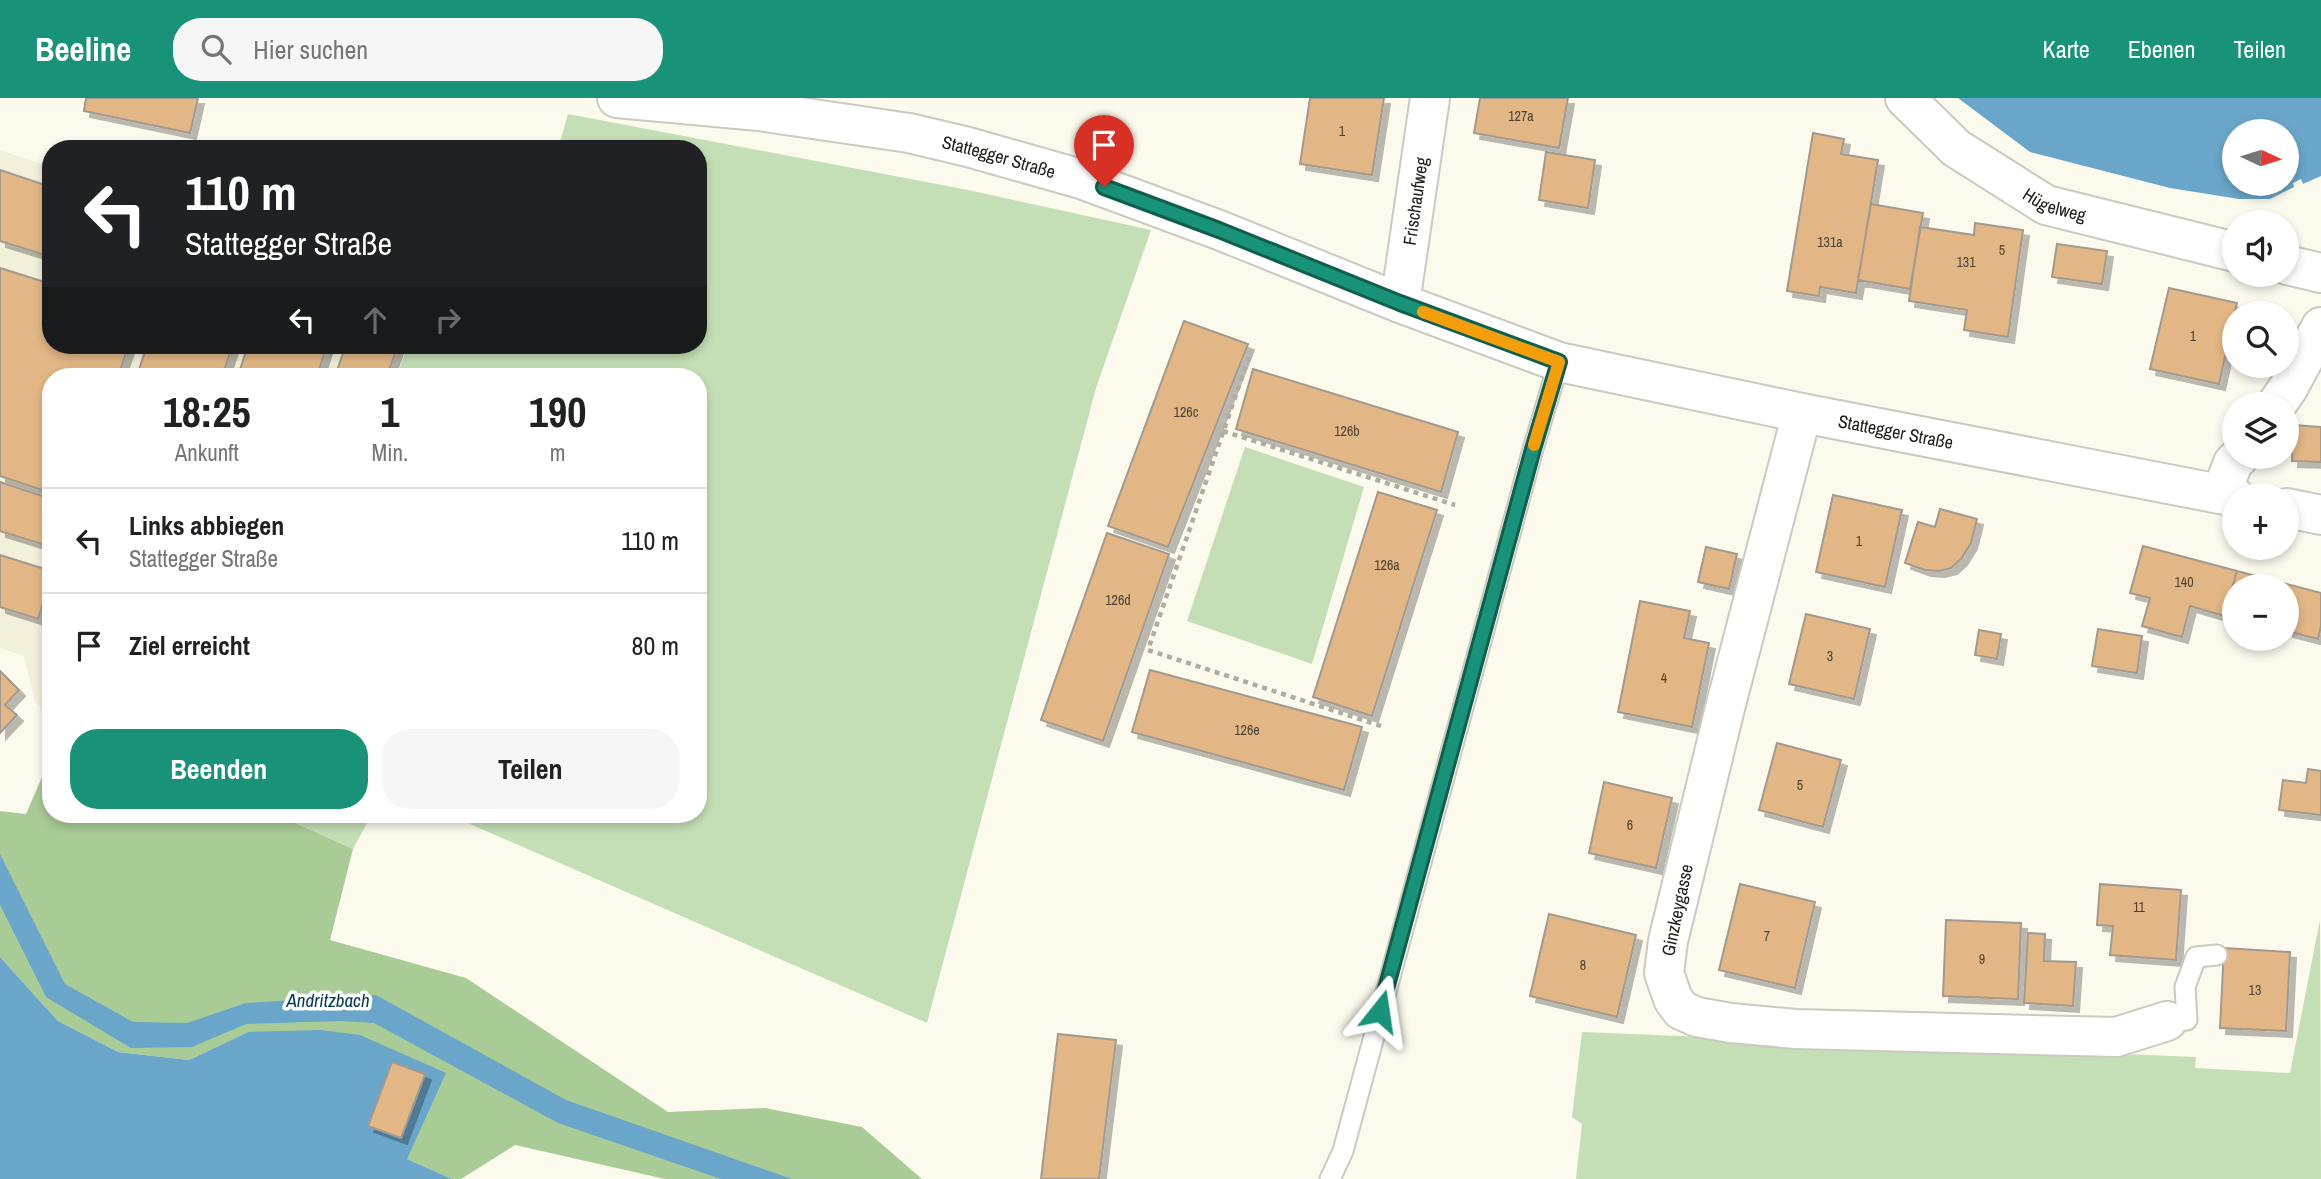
<!DOCTYPE html>
<html lang="de">
<meta charset="utf-8">
<style>
body{margin:0;font-family:"Archivo Narrow",sans-serif;background:#f6f6f6;color:#202124;height:100vh;display:flex;flex-direction:column;font-size:26px;white-space:nowrap}
*{box-sizing:border-box;margin:0}
p{font-size:23px;color:#757577}
.icon{flex:none;width:38px;height:38px;fill:none;stroke:currentColor;stroke-width:2;stroke-linecap:round;stroke-linejoin:round}
.map{position:relative;flex:1;overflow:hidden}
.side{position:absolute;left:42px;top:270px;width:665px;height:455px;display:flex;flex-direction:column;background:#fff;border-radius:28px;box-shadow:0 4px 10px #0003}
.side>*{flex:none}
.top-card{position:absolute;left:42px;top:42px;width:665px;height:214px;border-radius:28px;box-shadow:0 4px 10px #0003;background:#202124;color:#fff;overflow:hidden}
.needle{width:46px;rotate:94deg}
.buttons{position:absolute;left:2222px;top:21px;display:grid;gap:14px}
.buttons a{display:grid;place-items:center;width:77px;height:77px;border-radius:50%;background:#fff;box-shadow:0 4px 10px #0003;font-size:35px}
.pin{position:absolute;display:grid;place-items:center;width:60px;height:60px;color:#fff;margin:-72px -30px;border-radius:50% 50% 50% 0;rotate:-45deg;box-shadow:0 0 7px #0007}
.pin .icon{rotate:45deg}
.me{position:absolute;width:77px;margin:-38px;rotate:15deg;stroke-linejoin:round;filter:drop-shadow(0 0 5px #0008)}
.turn{display:flex;align-items:center;gap:24px;height:147px;padding:0 28px;font-size:32px}
.turn .icon{width:91px;height:91px;stroke-width:2.5}
.turn b{display:block;font-size:49px;line-height:60px}
.lanes{display:flex;align-items:center;height:66px;padding:0 28px;background:#0003;justify-content:center;gap:35px;direction:ltr}
.lanes .off{opacity:.35}
.eta{display:flex;justify-content:space-evenly;align-items:center;height:119px;text-align:center}
.eta b{font-size:42px;font-weight:700;line-height:49px}
.action{display:flex;gap:14px;margin-top:auto;padding:14px 28px}
.action a{flex:1;height:80px;border-radius:28px;background:#189278;color:#fff;font-size:28px;font-weight:700;line-height:80px;text-align:center}
.action a+a{background:#f6f6f6;color:#202124}
ul{padding:0;list-style:none}
li{display:flex;align-items:center;gap:21px;height:105px;padding:0 28px;border-top:2px solid #e0e0e0}
li div{flex:1}
li b{display:block;font-size:26px}
li em{font-style:normal}
header{display:flex;align-items:center;gap:42px;box-sizing:border-box;height:98px;padding:0 35px;background:#189278;color:#fff}
header strong{font-size:33px}
nav{display:flex;gap:38px;margin-inline-start:auto;font-size:24px}
.search{width:490px;height:63px;background:#f6f6f6;display:flex;align-items:center;gap:18px;box-sizing:border-box;padding:0 24px;border-radius:28px;color:#757577;font-size:26px}
.map>svg:first-child{display:block}
.built{fill:#f2efda}
.green{fill:#c4dfb6}
.forest{fill:#a9cb96}
.water{fill:#6aa6ca;fill-rule:evenodd}
.building{fill:#e2b785;stroke:#a29990;stroke-width:2;filter:url(#shadow)}
.lines{fill:none;stroke-linecap:round;stroke-linejoin:round}
.service-casing{stroke:#cccabe;stroke-width:23}
.minor-casing{stroke:#cccabe;stroke-width:42}
.secondary-casing{stroke:#cccabe;stroke-width:42}
.path{stroke:#afada3;stroke-width:4.5;stroke-dasharray:5 5;stroke-linecap:butt}
.service{stroke:#fff;stroke-width:19}
.minor{stroke:#fff;stroke-width:38}
.secondary{stroke:#fff;stroke-width:38}
.route-casing{stroke:#105f4e;stroke-width:18}
.route{stroke:#189278;stroke-width:12}
.slow{stroke:#f59e0b;stroke-width:12}
.labels{text-anchor:middle;dominant-baseline:central;stroke-width:7;stroke-linejoin:round;paint-order:stroke}
.number-label{font-size:14px;fill:#4e4333}
.street-label{font-size:18px;fill:#1d1c18;stroke:#fff}
.water-label{font-size:19px;font-style:italic;fill:#033851;stroke:#fff}
</style>
<header>
<strong>Beeline</strong>
<div class="search"><svg class="icon" aria-label="search" viewBox="0 0 24 24"><circle cx="10" cy="10" r="6"/><path d="M15 15l6 6"/></svg>Hier suchen</div>
<nav><a>Karte</a><a>Ebenen</a><a>Teilen</a></nav>
</header>
<div class="map">
<svg width="2321" height="1081" viewBox="0 0 2321 1081">
<defs>
<filter id="shadow"><feDropShadow dx="6" dy="6" stdDeviation="0" flood-color="#0004"/></filter>
</defs>
<rect width="100%" height="100%" fill="#fcfaed"/>
<path class="built" d="M0 52 51 69V247H505L498 278H51V630L34 600 24 558 0 550Z"/>
<path class="green" d="M568 16 968 92 1151 132 1096 290 927 925 447 716H698V278H397L408 247H698V51H558Z
M1245 349 1364 389 1312 566 1187 523Z
M275 716H372L353 751Z
M2320 822 2321 1081H1576L1582 1026 1572 1019 1582 934 2196 959 2195 970 2290 975Z"/>
<path class="forest" d="M51 658V716H275L353 751 330 842 466 880 668 1014 765 1010 862 1029 922 1081H665L515 1047 461 1081H452L407 1061 248 934 189 962 118 954 58 923 0 859V713L26 716Z"/>
<path class="water" d="M1958 0H2321V78L2303 86 2301 81 2293 85 2294 89 2270 101H2239L2170 90 2030 54ZM2287 33V86H2235V33Z
M0 756 65 886 133 924 187 925 246 905 376 897 566 1002 792 1081H721L558 1025 374 925 339 923 246 926 192 949 131 950 46 899 0 807Z
M0 859 58 923 118 954 189 962 248 934 321 932 360 937 446 975 407 1061 452 1081H0Z"/>
<path class="building" d="M86 0H198L190 35 84 13Z
M1310 0H1384L1372 77 1300 66Z
M1480 0H1568L1559 50 1474 35Z
M1813 35 1844 41 1841 56 1878 62 1856 195 1820 189 1819 198 1787 193Z
M1546 54 1595 62 1588 110 1539 102Z
M0 72 51 89V159L0 143Z
M1871 106 1923 115 1910 191 1858 182Z
M1975 125 2023 132 2008 239 1964 232 1967 212 1909 203 1920 129 1974 137Z
M2057 146 2107 153 2102 186 2052 179Z
M0 170 51 186V247H129L118 278H51V395L0 378Z
M2169 190 2237 205 2219 286 2150 271Z
M1184 223 1248 246 1168 449 1108 428Z
M147 247H233L222 278H137Z
M248 247H327L317 278H238Z
M346 247H398L387 278H335Z
M1253 271 1458 334 1441 394 1236 331Z
M2293 327 2321 329V364L2292 363Z
M0 384 51 401V449L0 433Z
M1378 394 1437 412 1372 618 1313 599Z
M1833 397 1902 412 1885 489 1816 474Z
M1940 411 1977 421 1971 445 1961 461 1951 470 1939 473 1925 472 1905 465 1918 424 1935 429Z
M1107 435 1169 456 1103 643 1041 622Z
M2143 448 2237 473 2224 518 2190 508 2182 539 2142 528 2150 500 2130 495Z
M1706 449 1737 456 1729 491 1698 484Z
M0 457 51 473V480L38 521 0 509Z
M2237 473 2321 495V528L2318 541 2287 533V488H2235V521L2224 518Z
M1640 503 1690 513 1684 540 1709 545 1692 629 1618 614Z
M1806 516 1870 531 1854 601 1789 586Z
M2098 531 2142 538 2137 575 2092 568Z
M1979 532 2001 536 1997 561 1975 557Z
M51 552V582L43 580Z
M1150 572 1362 629 1344 692 1132 634Z
M0 573 19 592 5 607 17 617 0 635Z
M1777 645 1841 662 1823 729 1759 712Z
M2308 671 2321 673V717L2279 712 2283 682 2306 685Z
M1604 684 1672 700 1656 770 1589 755Z
M1740 786 1815 804 1795 890 1719 872Z
M2100 786 2181 792 2176 862 2110 857 2113 828 2097 827Z
M1549 816 1636 837 1617 919 1530 898Z
M1946 822 2021 825 2018 901 1943 898Z
M2028 835 2045 836 2044 863 2076 864 2073 908 2024 905Z
M2224 850 2290 854 2286 933 2220 930Z
M1058 936 1116 942 1099 1081H1041Z
M392 964 425 976 401 1040 368 1028Z"/>
<g class="lines">
<defs>
<path id="service" d="M2167 923 2187 922 2185 889 2196 859 2217 857
M1330 1081 1343 1053 1533 351 1559 264"/>
<g id="minor">
<path id="s1" d="M1905 0 1956 50 2046 107 2235 154"/>
<path d="M2287 167 2321 175"/>
<path id="s2" d="M1400 205 1430 0"/>
<path d="M2277 306 2288 290 2321 229"/>
<path d="M1802 315 1725 610 1668 843 1664 875 1673 901 1681 912 1697 919 1731 925 1796 931 2116 939 2167 923"/>
<path d="M2221 396 2233 365 2239 359"/>
</g>
<g id="secondary">
<path id="s3" d="M617 0 759 13 909 35 968 49 1081 81 1219 132 1400 205 1559 264 1802 315 2235 399"/>
<path d="M2287 410 2321 417"/>
</g>
</defs>
<use href="#service" class="service-casing"/>
<use href="#minor" class="minor-casing"/>
<use href="#secondary" class="secondary-casing"/>
<path class="path" d="M1249 259 1148 552 1384 629
M1223 333 1455 407"/>
<use href="#service" class="service"/>
<use href="#minor" class="minor"/>
<use href="#secondary" class="secondary"/>
</g>
<g class="lines">
<defs>
<path id="route" d="M1104 89 1219 132 1400 205 1559 264 1533 351 1380 913"/>
</defs>
<use href="#route" class="route-casing"/>
<use href="#route" class="route"/>
<path class="slow" d="M1423 214 1559 264 1534 347"/>
</g>
<g class="labels">
<g class="number-label">
<text x="1521" y="18">127a</text>
<text x="1342" y="33">1</text>
<text x="1830" y="144">131a</text>
<text x="2002" y="152">5</text>
<text x="1966" y="164">131</text>
<text x="2193" y="238">1</text>
<text x="1186" y="314">126c</text>
<text x="1347" y="333">126b</text>
<text x="1859" y="443">1</text>
<text x="1387" y="467">126a</text>
<text x="2184" y="484">140</text>
<text x="1118" y="502">126d</text>
<text x="1830" y="558">3</text>
<text x="1664" y="580">4</text>
<text x="1247" y="632">126e</text>
<text x="1800" y="687">5</text>
<text x="1630" y="727">6</text>
<text x="2139" y="809">11</text>
<text x="1767" y="838">7</text>
<text x="1982" y="861">9</text>
<text x="1583" y="867">8</text>
<text x="2255" y="892">13</text>
</g>
<g class="street-label">
<text stroke="none"><textPath href="#s3" startOffset="387">Stattegger Straße</textPath></text>
<text stroke="none"><textPath href="#s2" startOffset="103">Frischaufweg</textPath></text>
<text stroke="none"><textPath href="#s1" startOffset="186">Hügelweg</textPath></text>
<text stroke="none"><textPath href="#s3" startOffset="1328">Stattegger Straße</textPath></text>
<text transform="translate(1677 812) rotate(-78)">Ginzkeygasse</text>
</g>
<g class="water-label">
<text x="328" y="902">Andritzbach</text>
</g>
</g>
</svg>
<div class="buttons">
<a><svg class="needle" viewBox="-14 -14 28 28"><path d="M0-13l5 13h-10z" fill="#e53935"/><path d="M0 13l5-13h-10z" fill="#757577"/></svg></a>
<a><svg class="icon" aria-label="sound" viewBox="0 0 24 24"><path d="M4 9h4l5-4v14l-5-4H4zM17 9q2 3 0 6"/></svg></a>
<a><svg class="icon" aria-label="search" viewBox="0 0 24 24"><circle cx="10" cy="10" r="6"/><path d="M15 15l6 6"/></svg></a>
<a><svg class="icon" aria-label="layers" viewBox="0 0 24 24"><path d="M12 4l9 5-9 5-9-5zM3 14l9 5 9-5"/></svg></a>
<a>+</a>
<a>−</a>
</div>
<div class="pin" style="left:1104px;top:89px;background:#d93025"><svg class="icon" aria-label="arrive" viewBox="0 0 24 24"><path d="M6 21V4h12l-3 4 3 4H6"/></svg></div>
<svg class="me" style="left:1380px;top:913px" viewBox="-20 -20 40 40"><path d="M0-17L14 15 0 8-14 15z" fill="#189278" stroke="#fff" stroke-width="4"/></svg>
<div class="top-card">
<div class="turn"><svg class="icon" aria-label="left" viewBox="0 0 24 24"><path d="M17 20v-9H6M10 6l-5 5 5 5"/></svg><div><b>110 m</b>Stattegger Straße</div></div>
<div class="lanes"><svg class="icon" aria-label="left" viewBox="0 0 24 24"><path d="M17 20v-9H6M10 6l-5 5 5 5"/></svg><svg class="icon off" aria-label="ahead" viewBox="0 0 24 24"><path d="M12 20V5M6 11l6-6 6 6"/></svg><svg class="icon off" aria-label="right" viewBox="0 0 24 24"><path d="M7 20v-9h11M14 6l5 5-5 5"/></svg></div>
</div>
<section class="side">
<div class="eta">
<div><b>18:25</b><p>Ankunft</p></div>
<div><b>1</b><p>Min.</p></div>
<div><b>190</b><p>m</p></div>
</div>
<ul>
<li><svg class="icon" aria-label="left" viewBox="0 0 24 24"><path d="M17 20v-9H6M10 6l-5 5 5 5"/></svg><div><b>Links abbiegen</b><p>Stattegger Straße</p></div><em>110 m</em></li>
<li><svg class="icon" aria-label="arrive" viewBox="0 0 24 24"><path d="M6 21V4h12l-3 4 3 4H6"/></svg><div><b>Ziel erreicht</b></div><em>80 m</em></li>
</ul>
<div class="action"><a>Beenden</a><a>Teilen</a></div>
</section>
</div>
